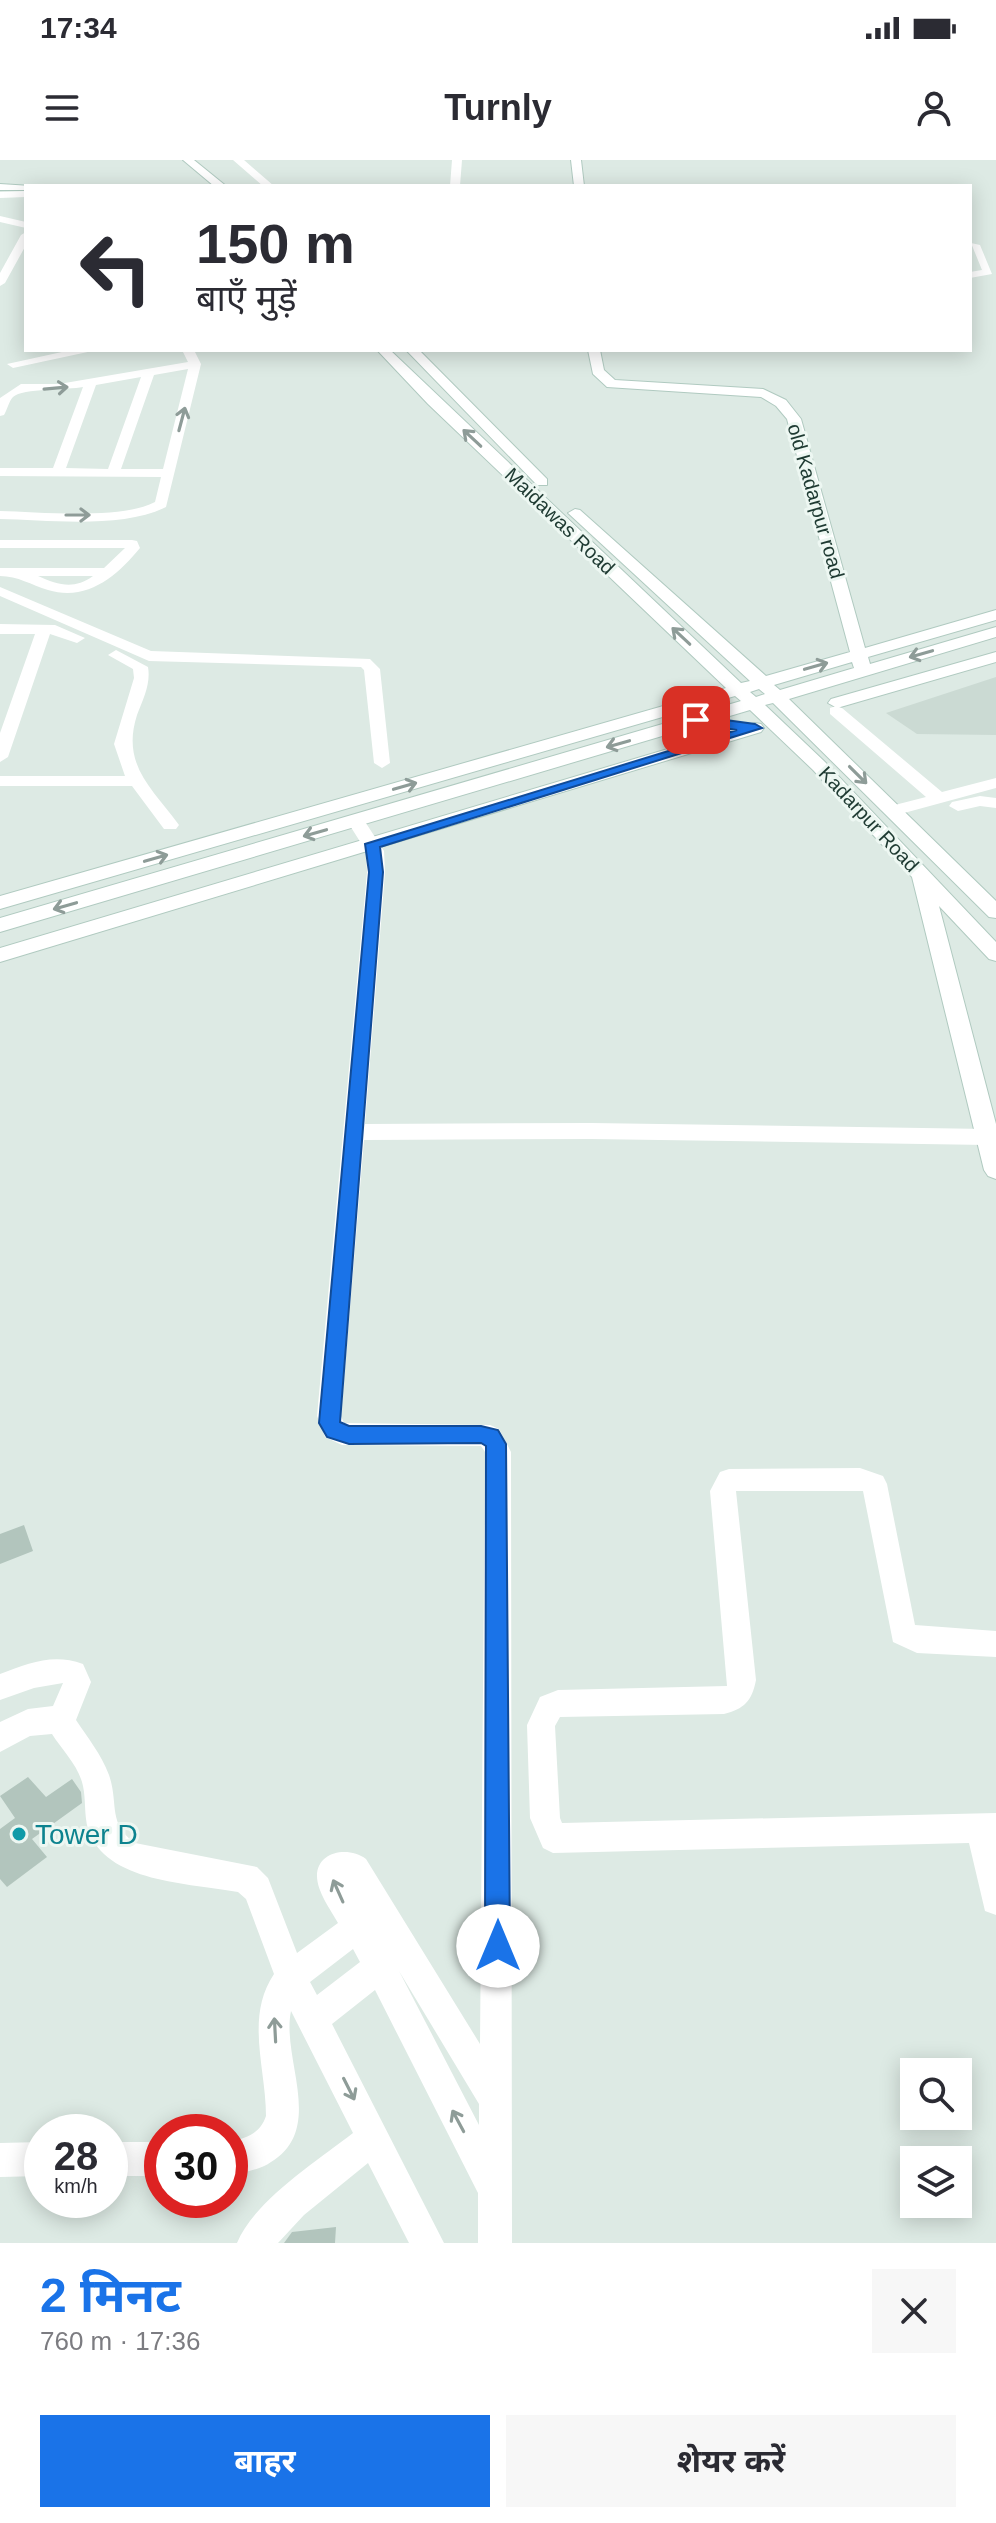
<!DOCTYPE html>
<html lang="hi">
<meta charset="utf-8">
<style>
body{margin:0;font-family:Helvetica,"Noto Sans Devanagari",sans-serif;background:#f7f7f7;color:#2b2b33;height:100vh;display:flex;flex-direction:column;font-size:30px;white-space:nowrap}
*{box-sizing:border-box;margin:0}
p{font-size:26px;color:#7c7c81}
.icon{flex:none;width:44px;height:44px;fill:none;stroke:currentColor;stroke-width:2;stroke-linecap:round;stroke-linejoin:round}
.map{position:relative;height:2083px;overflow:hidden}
.side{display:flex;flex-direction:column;background:#fff;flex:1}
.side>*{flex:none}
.hud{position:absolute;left:24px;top:24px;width:948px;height:168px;border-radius:0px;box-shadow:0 4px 20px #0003;background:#fff;color:#2b2b33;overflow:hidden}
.buttons{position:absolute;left:900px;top:1898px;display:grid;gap:16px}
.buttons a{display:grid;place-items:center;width:72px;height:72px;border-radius:0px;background:#fff;box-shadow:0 4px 20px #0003;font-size:40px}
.speed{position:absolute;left:24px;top:1954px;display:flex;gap:16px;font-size:40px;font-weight:700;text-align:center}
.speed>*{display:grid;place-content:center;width:104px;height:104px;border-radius:50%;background:#fff;box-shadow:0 4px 20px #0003;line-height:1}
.speed small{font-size:20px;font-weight:400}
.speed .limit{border:12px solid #d22;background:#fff;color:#111}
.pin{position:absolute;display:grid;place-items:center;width:68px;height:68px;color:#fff;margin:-34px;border-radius:16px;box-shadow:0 4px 12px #0006}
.me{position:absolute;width:88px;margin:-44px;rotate:0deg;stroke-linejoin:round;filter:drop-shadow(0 0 6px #0008)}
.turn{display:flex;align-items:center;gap:28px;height:168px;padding:0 40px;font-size:36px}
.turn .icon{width:104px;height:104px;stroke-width:2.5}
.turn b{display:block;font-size:56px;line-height:68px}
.round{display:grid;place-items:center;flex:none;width:84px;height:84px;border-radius:0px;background:#f7f7f7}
.headline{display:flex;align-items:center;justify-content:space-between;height:136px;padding:0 40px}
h1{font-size:48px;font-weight:700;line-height:60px;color:#1a73e8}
.action{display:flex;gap:16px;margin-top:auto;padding:16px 40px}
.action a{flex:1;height:92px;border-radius:0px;background:#1a73e8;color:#fff;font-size:32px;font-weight:700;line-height:92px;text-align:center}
.action a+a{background:#f7f7f7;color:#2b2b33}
.status{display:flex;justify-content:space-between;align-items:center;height:56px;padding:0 40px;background:#fff;direction:ltr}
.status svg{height:22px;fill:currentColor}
header{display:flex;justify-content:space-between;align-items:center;height:104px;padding:0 40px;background:#fff;font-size:36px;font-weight:700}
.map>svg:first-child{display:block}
.built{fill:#cbdad3}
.building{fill:#b2c5bd}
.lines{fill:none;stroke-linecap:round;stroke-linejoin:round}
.secondary-casing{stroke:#b0cac0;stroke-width:2}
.street{fill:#fff;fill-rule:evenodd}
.secondary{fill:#fff;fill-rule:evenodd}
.oneway{stroke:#8e9c98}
.route{fill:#1a73e8;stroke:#114b97;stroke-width:2}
.culture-dot{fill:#0f9aa8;stroke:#edf7f2;stroke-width:3}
.labels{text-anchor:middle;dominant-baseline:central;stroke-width:6;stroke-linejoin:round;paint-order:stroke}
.far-street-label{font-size:20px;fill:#1e3a32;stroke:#edf7f2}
.near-culture-label{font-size:28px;fill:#0d838f;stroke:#edf7f2;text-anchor:start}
</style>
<div class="status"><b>17:34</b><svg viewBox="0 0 49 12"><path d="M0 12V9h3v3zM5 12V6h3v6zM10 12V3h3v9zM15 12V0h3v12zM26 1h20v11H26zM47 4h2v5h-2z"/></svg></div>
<header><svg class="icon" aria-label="menu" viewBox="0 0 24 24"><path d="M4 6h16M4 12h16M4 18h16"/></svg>Turnly<svg class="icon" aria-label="person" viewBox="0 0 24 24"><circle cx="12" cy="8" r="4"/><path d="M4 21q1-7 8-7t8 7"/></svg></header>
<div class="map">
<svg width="996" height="2083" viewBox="0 0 996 2083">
<rect width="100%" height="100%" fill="#ddeae4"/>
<path class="built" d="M996 517V575L917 574 886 553Z"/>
<path class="building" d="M24 1365 33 1391 0 1404V1374Z
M28 1617 46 1637 72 1619 81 1632 82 1643 32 1679 47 1697 7 1727 0 1719V1669L15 1658 0 1636Z
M336 2067 335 2083H284L292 2072Z"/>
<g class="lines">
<defs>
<path id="secondary" d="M183 0H194L226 26H214Z
M571 0H581L584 26H574Z
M0 24 31 26H26V30H0Z
M377 190H390L741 523 750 521 568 353 575 349 580 350 766 516 850 492 787 259 776 246 761 237 607 227 593 214 588 190H600L604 210 615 220 763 229 786 240 801 259 865 488 996 450V460L868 497 870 504 996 467V477L789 539 996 741V758L989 757 773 543 765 545 825 602 996 782V801L989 799 939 746 996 964V1019L988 1016 984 1010 912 717 813 610 750 550 0 772V758L741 541 735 536 0 749V736L726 528 428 244ZM852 502 854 508 780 530 774 525ZM759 529 765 534 756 537 750 532Z
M406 190H419L547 319V325H537Z
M996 492V502L837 548 828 543 831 539Z
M755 563 761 564 764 568 761 572 0 802V788Z"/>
</defs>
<use href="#secondary" class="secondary-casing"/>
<path class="street" d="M233 0H244L274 26H263Z
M452 0H462L460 26H450Z
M26 31V37L0 38V32Z
M0 56 26 62V68L0 62Z
M26 72V85L5 123 0 126V113L21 75Z
M971 83 980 85 992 114 970 118V112L982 110Z
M71 190H97L13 208 7 204Z
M182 190H194L201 204 166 347C123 369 48 360 0 359V351C39 352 121 360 155 342L161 317 0 316V308H53L83 227C68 230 23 228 13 237 9 241 7 250 4 255L0 256V238L21 224H59L188 202ZM188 209 163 309H121L154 215ZM141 217 108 309 66 308 96 225Z
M0 380H132L137 381 140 388C117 416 87 442 48 430 31 425 18 416 0 416V408H104L125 388H0ZM38 416H93C74 430 58 425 38 416Z
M0 427 151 491 370 499 380 509 390 603 382 608 374 603 364 510 361 507 149 501 0 436Z
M0 464 55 465 85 478 77 483 50 474 8 597 0 602V573L35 474H0Z
M116 490 148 507C151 524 143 539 137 555 121 605 152 628 179 665L176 669H164L132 626H0V616H125L114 584 134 518 133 509 108 495Z
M836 546 842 548 942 632 996 618V628L893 656 887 655 884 651 887 647 926 637 830 554V548Z
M980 636 996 638V648L980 646 958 651 949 646 952 642Z
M356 656 362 657 384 691 385 712 365 964 591 963 987 969 996 974 995 982 987 985 591 979 364 980 341 1256 344 1263 490 1265 499 1269 511 1292 512 2083H478V2033L375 1830 332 1864 444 2083H409L368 2003 304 2055 278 2083H237C254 2041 317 2001 353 1973L291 1851C281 1899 326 1968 271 2002 260 2010 243 2012 230 2016V1982C246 1978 260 1974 266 1956 266 1908 245 1857 274 1814L246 1739 238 1732C190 1723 105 1723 88 1669 84 1655 86 1640 83 1626 79 1606 62 1590 52 1574L30 1576 0 1592V1562L28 1549 53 1546 63 1523 34 1528 0 1540V1514C29 1503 53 1493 83 1504L91 1522 76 1560C88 1578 101 1594 109 1615 119 1644 107 1663 135 1683L257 1707 268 1718 297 1793 338 1763C331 1750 317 1732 317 1716 317 1691 349 1686 366 1699L480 1884 485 1292 481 1286 342 1285 325 1277 317 1256 367 712 366 691 347 661ZM353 1789 360 1802 317 1835 310 1822ZM399 1811 479 1944V1965Z
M860 1308 883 1316 887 1324 915 1465 996 1471V1497L917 1493 893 1482 863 1331H736L756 1520C752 1541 744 1549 724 1554L560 1557 555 1566 560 1658 562 1663 996 1653V1755L985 1751 969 1683 553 1693 543 1688 530 1658 527 1565 540 1537 558 1530 727 1526 710 1331 720 1312 729 1309Z
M42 1982V2016L0 2017V1983Z
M110 1982H162V2016H110Z"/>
<use href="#secondary" class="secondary"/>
</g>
<defs><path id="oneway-shaft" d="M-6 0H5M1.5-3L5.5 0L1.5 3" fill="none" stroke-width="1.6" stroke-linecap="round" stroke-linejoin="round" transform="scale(2)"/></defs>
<g class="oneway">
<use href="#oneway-shaft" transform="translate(56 228) rotate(-5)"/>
<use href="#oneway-shaft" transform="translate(182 259) rotate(-75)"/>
<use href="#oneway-shaft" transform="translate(472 278) rotate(-137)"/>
<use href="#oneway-shaft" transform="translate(78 355)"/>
<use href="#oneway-shaft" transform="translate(681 476) rotate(-137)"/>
<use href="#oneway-shaft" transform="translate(921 494) rotate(164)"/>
<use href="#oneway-shaft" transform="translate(816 506) rotate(-16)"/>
<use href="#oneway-shaft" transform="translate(618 584) rotate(164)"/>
<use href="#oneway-shaft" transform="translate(858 615) rotate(45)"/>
<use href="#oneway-shaft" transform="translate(405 626) rotate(-16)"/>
<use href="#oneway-shaft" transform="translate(315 673) rotate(164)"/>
<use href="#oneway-shaft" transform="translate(156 698) rotate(-16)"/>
<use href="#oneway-shaft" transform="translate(65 746) rotate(164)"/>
<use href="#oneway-shaft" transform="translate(338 1731) rotate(-114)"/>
<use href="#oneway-shaft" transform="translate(275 1870) rotate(-93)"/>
<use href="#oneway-shaft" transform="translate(349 1929) rotate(63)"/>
<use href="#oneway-shaft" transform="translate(458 1961) rotate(-118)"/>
</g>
<path class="route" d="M696 556 755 564 762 568 380 687 383 712 340 1262 349 1266H481L498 1270 506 1284 510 1786 507 1795 498 1799 489 1795 485 1786 486 1286 481 1283 349 1284 327 1277 319 1263 369 712 365 684 737 570 691 563V557Z"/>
<circle class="culture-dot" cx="19" cy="1674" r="8"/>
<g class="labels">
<g class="far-street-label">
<text transform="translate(816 341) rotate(74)">old Kadarpur road</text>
<text transform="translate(560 361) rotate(44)">Maidawas Road</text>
<text transform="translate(869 659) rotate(47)">Kadarpur Road</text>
</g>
<g class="near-culture-label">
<text x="35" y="1674">Tower D</text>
</g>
</g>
</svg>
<div class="buttons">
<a><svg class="icon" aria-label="search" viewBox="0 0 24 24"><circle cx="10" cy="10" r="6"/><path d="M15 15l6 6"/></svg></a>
<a><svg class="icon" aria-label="layers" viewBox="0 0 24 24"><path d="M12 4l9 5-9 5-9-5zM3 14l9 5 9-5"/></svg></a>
</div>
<div class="speed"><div>28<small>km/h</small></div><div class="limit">30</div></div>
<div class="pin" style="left:696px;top:560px;background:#d93025"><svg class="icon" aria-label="arrive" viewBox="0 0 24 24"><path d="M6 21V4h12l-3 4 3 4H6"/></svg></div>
<svg class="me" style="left:498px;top:1786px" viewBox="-20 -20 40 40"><circle r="19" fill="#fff"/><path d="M0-13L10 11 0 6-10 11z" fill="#1a73e8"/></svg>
<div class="hud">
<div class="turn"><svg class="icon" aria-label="left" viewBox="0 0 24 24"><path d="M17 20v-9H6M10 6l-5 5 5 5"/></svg><div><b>150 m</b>बाएँ मुड़ें</div></div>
</div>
</div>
<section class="side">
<div class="headline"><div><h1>2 मिनट</h1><p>760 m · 17:36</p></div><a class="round"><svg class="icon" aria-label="close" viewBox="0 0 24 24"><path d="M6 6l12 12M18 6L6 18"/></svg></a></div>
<div class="action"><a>बाहर</a><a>शेयर करें</a></div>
</section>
